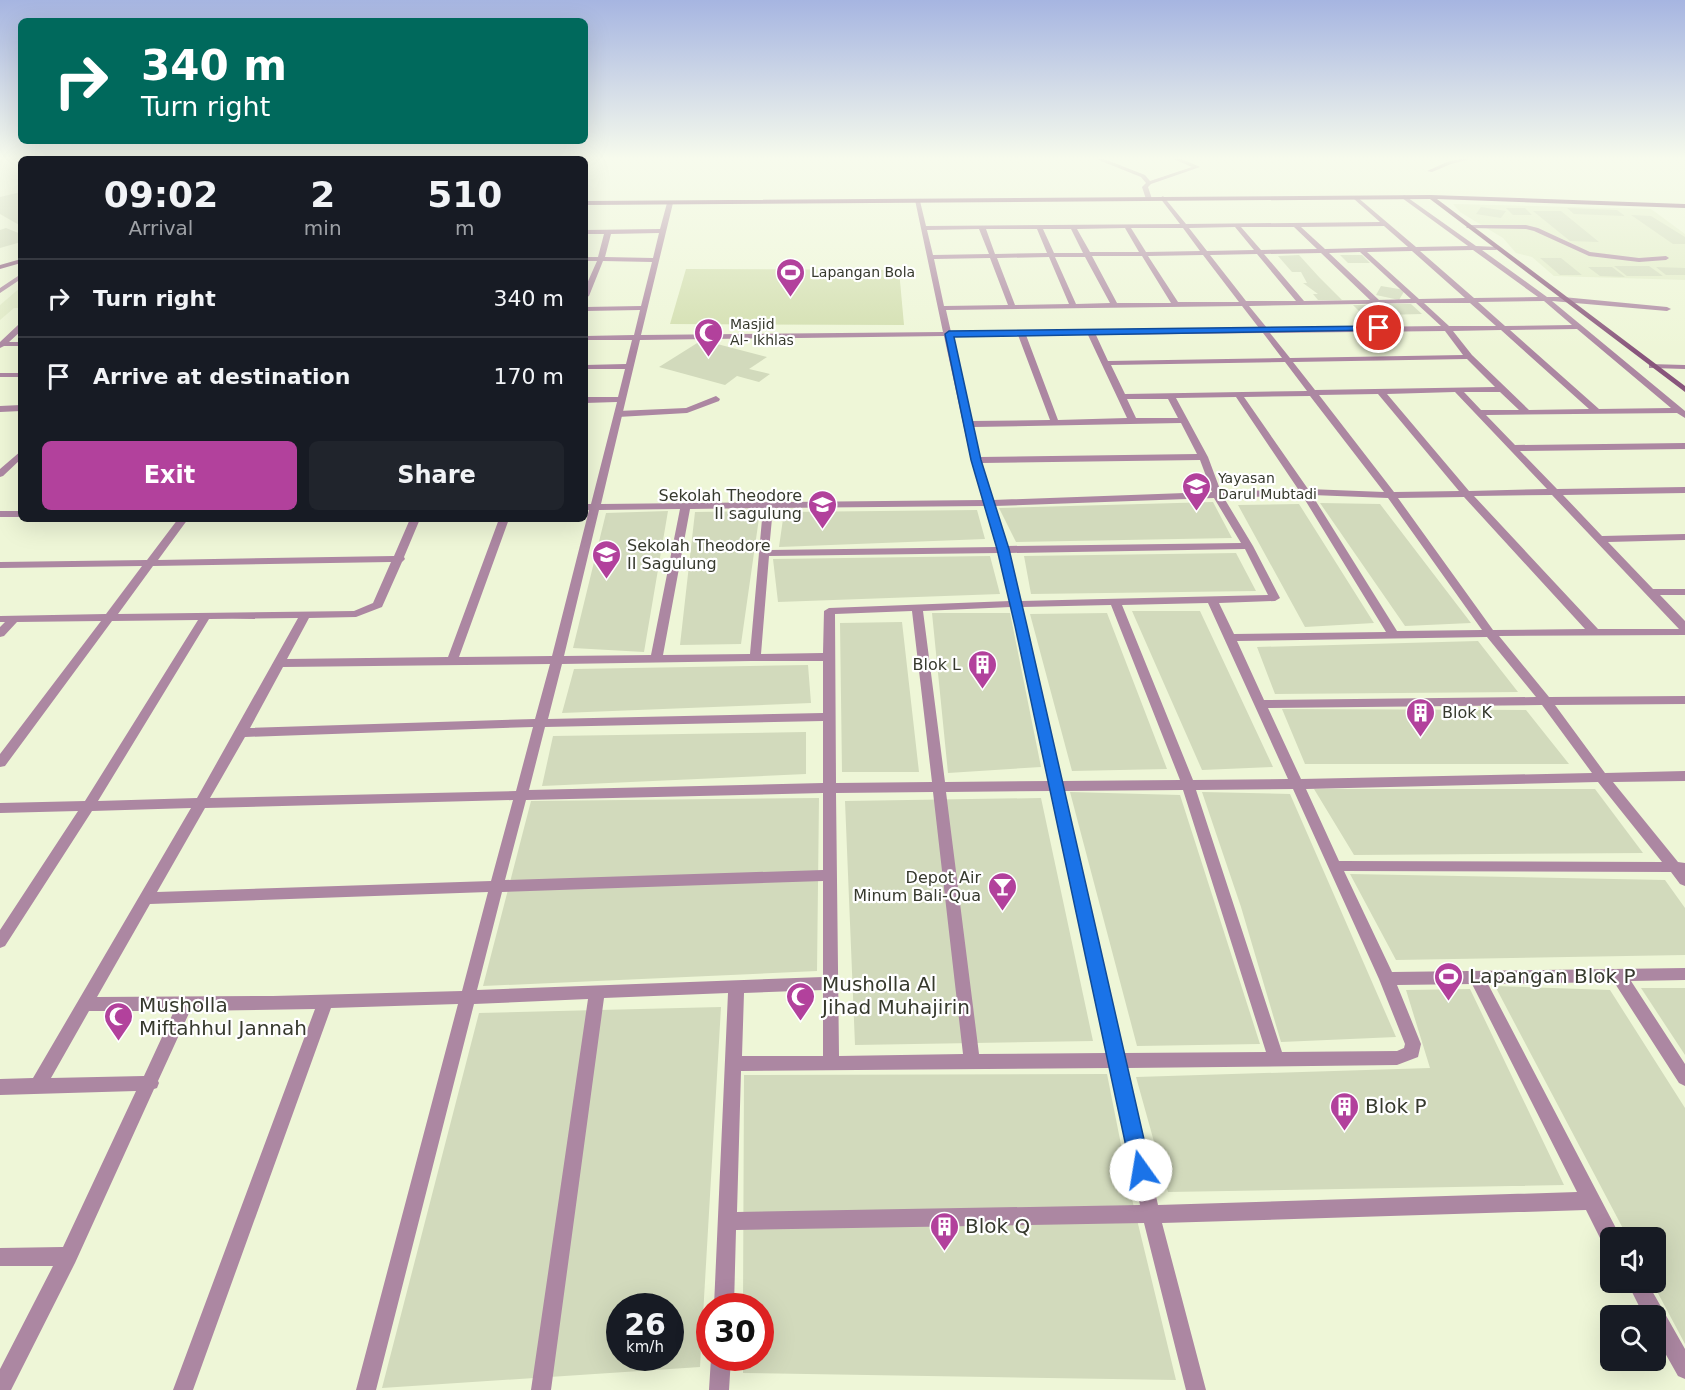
<!DOCTYPE html>
<style>
body{margin:0;font-family:"DejaVu Sans",sans-serif;background:#20242c;color:#f1f3f6;height:100vh;display:flex;flex-direction:column;font-size:22px;white-space:nowrap}
*{box-sizing:border-box;margin:0}
p{font-size:20px;color:#9ea1a6}
.icon{flex:none;width:33px;height:33px;fill:none;stroke:currentColor;stroke-width:2;stroke-linecap:round;stroke-linejoin:round}
.map{position:relative;flex:1;overflow:hidden}
.drawer{position:absolute;left:18px;top:156px;width:570px;height:366px;display:flex;flex-direction:column;background:#171b24;border-radius:9px;box-shadow:0 6px 24px #0002}
.drawer>*{flex:none}
.hud{position:absolute;left:18px;top:18px;width:570px;height:126px;border-radius:9px;box-shadow:0 6px 24px #0002;background:#00695c;color:#fff;overflow:hidden}
.controls{position:absolute;left:1600px;top:1227px;display:grid;gap:12px}
.controls a{display:grid;place-items:center;width:66px;height:66px;border-radius:9px;background:#171b24;box-shadow:0 6px 24px #0002;font-size:30px}
.speed{position:absolute;left:606px;top:1293px;display:flex;gap:12px;font-size:30px;font-weight:700;text-align:center}
.speed>*{display:grid;place-content:center;width:78px;height:78px;border-radius:50%;background:#171b24;box-shadow:0 6px 24px #0002;line-height:1}
.speed small{font-size:15px;font-weight:400}
.speed .limit{border:9px solid #d22;background:#fff;color:#111}
.pin{position:absolute;display:grid;place-items:center;width:51px;height:51px;color:#fff;margin:-26px;border:3px solid #fff;border-radius:50%;box-shadow:0 2px 6px #0007}
.me{position:absolute;width:66px;margin:-33px;rotate:347deg;stroke-linejoin:round;filter:drop-shadow(0 0 4px #0008)}
.turn{display:flex;align-items:center;gap:21px;height:126px;padding:0 24px;font-size:27px}
.turn .icon{width:78px;height:78px;stroke-width:2.5}
.turn b{display:block;font-size:42px;line-height:51px}
.eta{display:flex;justify-content:space-evenly;align-items:center;height:102px;text-align:center}
.eta b{font-size:36px;font-weight:700;line-height:42px}
.primary-button{display:flex;gap:12px;margin-top:auto;padding:12px 24px}
.primary-button a{flex:1;height:69px;border-radius:9px;background:#b2419c;color:#fff;font-size:24px;font-weight:700;line-height:69px;text-align:center}
.primary-button a+a{background:#20242c;color:#f1f3f6}
ul{padding:0;list-style:none}
li{display:flex;align-items:center;gap:18px;height:78px;padding:0 24px;border-top:2px solid #363941}
li div{flex:1}
li b{display:block;font-size:22px}
li em{font-style:normal}
.map>svg:first-child{display:block}
.built{fill:#e2ecc7}
.green{fill:#d2deae}
.building{fill:#d2dabc;fill-rule:evenodd}
.lines{fill:none;stroke-linecap:round;stroke-linejoin:round}
.lane{fill:#ac87a2;fill-rule:evenodd}
.street{fill:#ac87a2;fill-rule:evenodd}
.secondary{fill:#88557c;fill-rule:evenodd}
.route{fill:#1a73e8;stroke:#114b97;stroke-width:1.5}
.labels{text-anchor:middle;dominant-baseline:central;stroke-width:4.5;stroke-linejoin:round;paint-order:stroke}
.far-poi-label{font-size:14px;fill:#36392d;stroke:#fff;text-anchor:start}
.poi-label{font-size:16px;fill:#36392d;stroke:#fff;text-anchor:end}
.near-poi-label{font-size:20px;fill:#36392d;stroke:#fff;text-anchor:start}
</style>
<div class="map">
<svg width="1685" height="1390" viewBox="0 0 1685 1390">
<rect width="100%" height="100%" fill="#eef6d7"/>
<path class="built" d="M1453 204 1651 209 1685 234V280L1554 276 1532 257 1516 253 1503 238 1460 212Z
M21 287V308H14L0 320V305Z"/>
<path class="green" d="M686 269 899 270 904 325 670 324Z"/>
<path class="building" d="M21 192V226L0 214V197Z
M1481 207 1506 211 1501 218 1476 214Z
M1506 208H1525L1532 215H1513Z
M1567 208 1617 210 1625 216 1574 214Z
M1533 211H1561L1599 242 1570 241Z
M1631 215 1651 216 1685 237V244H1673Z
M6 228 21 234V242L0 248V230Z
M1299 255 1319 277 1342 300H1318L1313 294H1318L1303 283H1307L1301 272H1292L1278 256Z
M1340 255H1362L1370 263H1348Z
M1540 258H1561L1582 275H1560Z
M1614 266H1649L1663 276H1627Z
M1588 267H1612L1625 277 1600 276Z
M1656 267 1685 268V275H1666Z
M1381 286 1405 290 1399 300 1376 295Z
M1372 304H1411L1422 314 1382 315Z
M1353 305H1370L1380 314 1363 315Z
M702 340 767 357 749 369 770 374 759 382 737 376 725 385 659 367Z
M1213 502 1232 538 1016 542 999 508Z
M1320 503 1380 504 1471 623 1405 626Z
M1299 504 1374 623 1305 627 1238 505Z
M977 510 985 539 779 547 784 512Z
M668 511 644 652 573 648 606 513Z
M760 511 741 644 680 645 695 512Z
M1236 553 1256 591 1031 594 1024 556Z
M990 556 1000 594 778 602 773 559Z
M1132 611H1200L1273 767 1202 770Z
M932 613H1010L1041 767 948 773Z
M1107 613 1167 769 1072 771 1030 614Z
M902 622 919 772H842L840 623Z
M1478 641 1518 692 1275 694 1257 647Z
M808 665 811 703 562 713 574 669Z
M1282 709 1526 710 1569 764H1305Z
M806 732V774L542 786 553 736Z
M1314 789H1595L1643 853 1354 855Z
M1070 792 1180 795 1260 1044 1137 1046Z
M1202 792 1290 794 1396 1037 1281 1042 1241 907Z
M819 798 817 971 483 986 531 801Z
M1041 798 1093 1041 855 1045 845 801Z
M1350 874 1665 880 1685 908V955L1396 960Z
M1495 986 1610 990 1685 1108V1344L1652 1282H1656V1238H1628Z
M1641 988H1685V1055Z
M1470 989 1564 1185 1168 1192 1136 1077 1430 1068 1406 990Z
M721 1007 700 1367 382 1388 479 1013ZM620 1306H670V1358H620Z
M1107 1074 1131 1195 1176 1380 743 1373V1358H760V1306H743L744 1075Z"/>
<g class="lines">
<path class="lane" d="M1469 225H1526L1538 228 1590 252 1639 258 1666 256 1669 258 1666 260 1639 262 1589 256 1534 231 1526 229 1467 228 1466 227Z
M21 274V279L0 293V288Z
M1649 364 1685 365V369L1652 368H1649Z
M716 396 720 399 719 401 687 413 618 417 614 414 618 411 686 408Z"/>
<path class="street" d="M383 157H389L388 159H382Z
M1091 157H1099L1145 175 1150 181 1192 167 1169 157H1177L1200 167 1151 184 1148 187 1152 199 1149 201 1146 199 1142 187 1146 183 1141 177Z
M1468 157H1478L1451 164 1432 172 1427 171 1447 162Z
M1404 195 1476 246 1498 247 1499 248 1496 250H1482L1547 297H1563L1667 307 1671 309 1667 311 1552 301 1685 411V418L1677 413 1486 415 1515 445 1685 443V449L1520 451 1557 489 1685 487V493L1563 495 1602 536 1685 534V540L1608 542 1653 589H1685V595H1660L1685 621V635L1499 636 1549 697 1685 696V704L1555 705 1605 773 1685 771V781L1613 782 1678 862 1685 863V886L1680 884 1671 872 1344 871 1392 972 1685 968V980L1631 981 1685 1064V1086L1679 1083 1614 982 1488 984 1618 1232 1620 1238H1611V1248L1604 1246 1586 1210 1162 1223 1206 1390H1186L1144 1223 736 1230 734 1306H714L728 993 604 998 551 1390H531L588 999 474 1004 376 1390H356L458 1004 331 1008 193 1390H173L315 1009 190 1011 158 1081 159 1083 157 1088 154 1089 75 1263 11 1390H0V1369L53 1266H0V1248L63 1247 136 1091 0 1095V1079L33 1078 191 808 92 811 5 946 0 948V930L78 811 0 813V803L85 801 198 620 112 621 5 766 0 767V754L101 621 17 622 4 636 0 637V627L5 622H0V616L106 614 142 566 0 568V562L147 560 178 519H188L158 560 394 556 410 519H420L404 557 405 559 402 562 382 607 356 617 309 618 287 659 448 657 499 519H509L459 657 552 656 589 510H585V504H591L617 402 585 403V397H618L625 369H585V365L626 364 632 340H585V336L634 335 640 310 585 311V307L641 306 652 262 603 261 589 296 585 298V288L597 261H585V257H598L604 234H585V230L660 229 667 203 670 201 673 203 641 335 943 332 915 200 920 201 926 226 1180 224 1160 198 1163 196 1186 224 1380 222 1354 199 1356 196 1416 247 1468 246 1402 198ZM1384 226 1408 247 1325 249 1301 227ZM1235 227 1254 250 1207 251 1189 228ZM1241 227H1294L1317 249 1261 250ZM1125 228 1139 252H1090L1077 229ZM1131 228H1183L1200 251 1146 252ZM979 229 989 254 933 255 927 230ZM986 229H1037L1047 253 995 254ZM1043 229H1071L1083 253H1054ZM659 233 653 258 605 257 611 234ZM1473 250 1538 297 1474 298 1420 251ZM1412 251 1465 298 1419 299 1367 252ZM1360 252 1411 299 1379 300 1329 253ZM1321 253 1370 300 1304 301 1264 254ZM1257 254 1296 301H1246L1210 255ZM1203 255 1239 302H1178L1148 256ZM1092 256H1142L1171 303H1117ZM1049 257 1069 304 1015 305 997 258ZM1055 257H1085L1110 303 1076 304ZM990 258 1008 305 944 306 934 259ZM1544 301 1572 325 1505 326 1478 302ZM1416 303 1441 326 1267 328 1249 306ZM1424 303H1470L1496 326H1449ZM1242 306 1259 328 951 332 946 310ZM1577 329 1671 408 1599 409 1510 330ZM1501 330 1589 409 1529 410 1472 355 1453 331ZM1445 331 1463 355 1290 358 1270 333ZM1263 333 1282 358 1108 361 1096 335ZM1018 335 1050 420 972 421 952 336ZM1026 335H1088L1127 418 1058 420ZM944 336 971 460 983 500 601 504 640 340ZM1467 359 1495 387 1315 390 1293 362ZM1285 362 1307 391 1125 394 1111 365ZM1455 392 1547 489 1469 491 1387 394ZM1464 392H1500L1519 410H1481ZM1378 394 1459 491 1394 492 1319 395ZM1310 396 1384 492 1308 489 1244 397ZM1236 397 1298 489 1221 492 1208 457 1176 398ZM1127 399H1168L1178 418H1136ZM1181 423 1197 454 980 457 973 427ZM1200 460 1212 492 993 500 981 463ZM1302 495 1386 632 1234 634 1219 603 1275 601 1280 598 1253 546 1224 498ZM1312 495 1388 498 1482 630 1397 631ZM1552 495 1679 629H1598L1474 496ZM1464 497 1585 629 1493 630 1398 498ZM1214 498 1241 543 1007 546 995 506ZM985 506 997 547 769 550 773 508ZM763 508 750 654 663 655 690 509ZM680 509 651 655 564 656 599 510ZM1245 549 1268 595 1021 601 1009 553ZM999 553 1010 601 829 608 824 611 823 653 761 654 769 556ZM391 562 373 603 354 611 118 614 153 566ZM1208 603 1288 779 1193 780 1122 605ZM1111 605 1180 780 1062 781 1022 607ZM1011 607 1049 781 945 782 923 611ZM912 611 932 782 836 783 835 614ZM298 618 197 798 98 801 209 619ZM1487 637 1536 697 1264 700 1237 641ZM751 661H823V713L548 719 562 664ZM550 664 535 719 250 728 283 667ZM1542 705 1592 773 1301 779 1268 708ZM823 721V783L529 790 545 727ZM533 727 516 791 210 798 245 737ZM1598 782 1662 862 1339 861 1306 789ZM1293 789 1379 979 1405 1044 1404 1048 1397 1051 1282 1052 1196 790ZM1183 790 1266 1052 1124 1053 1064 791ZM1051 791 1107 1053 979 1054 946 792ZM933 792 963 1054 839 1056 836 793ZM823 793V870L505 880 526 800ZM513 800 491 881 157 892 205 808ZM823 881V977L477 990 502 892ZM488 892 462 991 273 996 97 997 150 904ZM1472 984 1577 1192 1158 1205 1127 1068 1397 1065 1418 1057 1421 1044 1397 985ZM823 990V1056H742L744 993ZM89 1011H174L144 1076 51 1078ZM1110 1068 1140 1205 737 1212 741 1071Z
M18 325H21V331L9 342H21V346H4L0 348V342Z
M0 373H21V377H0Z
M21 405V411L0 412V406Z
M21 451V459L3 476 0 477V469Z
M0 511H21V517H0Z
M1627 1282H1647L1685 1349V1379L1678 1376 1656 1337V1316H1644Z
M711 1358H731L729 1390H709Z"/>
<path class="secondary" d="M1431 195 1685 204V208L1437 199 1685 386V392L1430 199 585 205V201Z
M21 259V263L0 269V265Z"/>
</g>
<linearGradient id="sky" x2="0" y2="1"><stop stop-color="#a6b5e1"/><stop offset="0.45" stop-color="#f7fbed"/><stop offset="1" stop-color="#f7fbed" stop-opacity="0"/></linearGradient>
<rect width="1685" height="352" fill="url(#sky)"/>
<path class="route" d="M1379 326 1382 327V330L954 337 981 460 1009 549 1027 626 1151 1170 1148 1177 1141 1180 1134 1177 1131 1170 1015 626 997 549 971 460 945 334 949 331Z"/>
<defs>
<symbol id="stadium-pin" viewBox="-11 -11 22 30"><path d="M0 17L-7.5 6A9.5 9.5 0 1 1 7.5 6Z" fill="#b2419c" stroke="#fff"/><path d="M0-5a6.5 5 0 1 0 0 10a6.5 5 0 1 0 0-10ZM-3.5-1.8h7v3.6h-7Z" fill="#fff"/></symbol>
<symbol id="mosque-pin" viewBox="-11 -11 22 30"><path d="M0 17L-7.5 6A9.5 9.5 0 1 1 7.5 6Z" fill="#b2419c" stroke="#fff"/><path d="M3.5-4.9A6 6 0 1 0 3.5 4.9A5 5 0 1 1 3.5-4.9Z" fill="#fff"/></symbol>
<symbol id="school-pin" viewBox="-11 -11 22 30"><path d="M0 17L-7.5 6A9.5 9.5 0 1 1 7.5 6Z" fill="#b2419c" stroke="#fff"/><path d="M0-5L7-2L0 1L-7-2ZM-4 1L0 2.5L4 1V4Q0 6-4 4Z" fill="#fff"/></symbol>
<symbol id="building-pin" viewBox="-11 -11 22 30"><path d="M0 17L-7.5 6A9.5 9.5 0 1 1 7.5 6Z" fill="#b2419c" stroke="#fff"/><path d="M-4-6H4V6H1V3H-1V6H-4ZM-2.5-4.3h1.7v1.8h-1.7ZM.8-4.3h1.7v1.8H.8ZM-2.5-1h1.7V.8h-1.7ZM.8-1h1.7V.8H.8Z" fill="#fff"/></symbol>
<symbol id="bar-pin" viewBox="-11 -11 22 30"><path d="M0 17L-7.5 6A9.5 9.5 0 1 1 7.5 6Z" fill="#b2419c" stroke="#fff"/><path d="M-6-5H6L.8 .8V4.5H3.5V6h-7V4.5H-.8V.8Z" fill="#fff"/></symbol>
</defs>
<g fill-rule="evenodd">
<use href="#stadium-pin" x="774" y="256" width="33" height="45"/>
<use href="#mosque-pin" x="692" y="316" width="33" height="45"/>
<use href="#school-pin" x="1180" y="470" width="33" height="45"/>
<use href="#school-pin" x="806" y="488" width="33" height="45"/>
<use href="#school-pin" x="590" y="538" width="33" height="45"/>
<use href="#building-pin" x="966" y="648" width="33" height="45"/>
<use href="#building-pin" x="1404" y="696" width="33" height="45"/>
<use href="#bar-pin" x="986" y="870" width="33" height="45"/>
<use href="#stadium-pin" x="1432" y="960" width="33" height="45"/>
<use href="#mosque-pin" x="784" y="980" width="33" height="45"/>
<use href="#mosque-pin" x="102" y="1000" width="33" height="45"/>
<use href="#building-pin" x="1328" y="1090" width="33" height="45"/>
<use href="#building-pin" x="928" y="1210" width="33" height="45"/>
</g>
<g class="labels">
<g class="far-poi-label">
<text x="811" y="272">Lapangan Bola</text>
<text x="730" y="324">Masjid<tspan x="730" dy="16">Al- Ikhlas</tspan></text>
<text x="1218" y="478">Yayasan<tspan x="1218" dy="16">Darul Mubtadi</tspan></text>
</g>
<g class="poi-label">
<text x="802" y="495">Sekolah Theodore<tspan x="802" dy="18">II sagulung</tspan></text>
<text x="627" y="545" text-anchor="start">Sekolah Theodore<tspan x="627" dy="18">II Sagulung</tspan></text>
<text x="961" y="664">Blok L</text>
<text x="1442" y="712" text-anchor="start">Blok K</text>
<text x="981" y="877">Depot Air<tspan x="981" dy="18">Minum Bali-Qua</tspan></text>
</g>
<g class="near-poi-label">
<text x="1469" y="976">Lapangan Blok P</text>
<text x="822" y="984">Musholla Al<tspan x="822" dy="23">Jihad Muhajirin</tspan></text>
<text x="139" y="1005">Musholla<tspan x="139" dy="23">Miftahhul Jannah</tspan></text>
<text x="1365" y="1106">Blok P</text>
<text x="965" y="1226">Blok Q</text>
</g>
</g>
</svg>
<div class="controls">
<a><svg class="icon" aria-label="sound" viewBox="0 0 24 24"><path d="M4 9h4l5-4v14l-5-4H4zM17 9q2 3 0 6"/></svg></a>
<a><svg class="icon" aria-label="search" viewBox="0 0 24 24"><circle cx="10" cy="10" r="6"/><path d="M15 15l6 6"/></svg></a>
</div>
<div class="speed"><div>26<small>km/h</small></div><div class="limit">30</div></div>
<div class="pin" style="left:1379px;top:328px;background:#d93025"><svg class="icon" aria-label="arrive" viewBox="0 0 24 24"><path d="M6 21V4h12l-3 4 3 4H6"/></svg></div>
<svg class="me" style="left:1141px;top:1170px" viewBox="-20 -20 40 40"><circle r="19" fill="#fff"/><path d="M0-13L10 11 0 6-10 11z" fill="#1a73e8"/></svg>
<div class="hud">
<div class="turn"><svg class="icon" aria-label="right" viewBox="0 0 24 24"><path d="M7 20v-9h11M14 6l5 5-5 5"/></svg><div><b>340 m</b>Turn right</div></div>
</div>
<section class="drawer">
<div class="eta">
<div><b>09:02</b><p>Arrival</p></div>
<div><b>2</b><p>min</p></div>
<div><b>510</b><p>m</p></div>
</div>
<ul>
<li><svg class="icon" aria-label="right" viewBox="0 0 24 24"><path d="M7 20v-9h11M14 6l5 5-5 5"/></svg><div><b>Turn right</b></div><em>340 m</em></li>
<li><svg class="icon" aria-label="arrive" viewBox="0 0 24 24"><path d="M6 21V4h12l-3 4 3 4H6"/></svg><div><b>Arrive at destination</b></div><em>170 m</em></li>
</ul>
<div class="primary-button"><a>Exit</a><a>Share</a></div>
</section>
</div>
